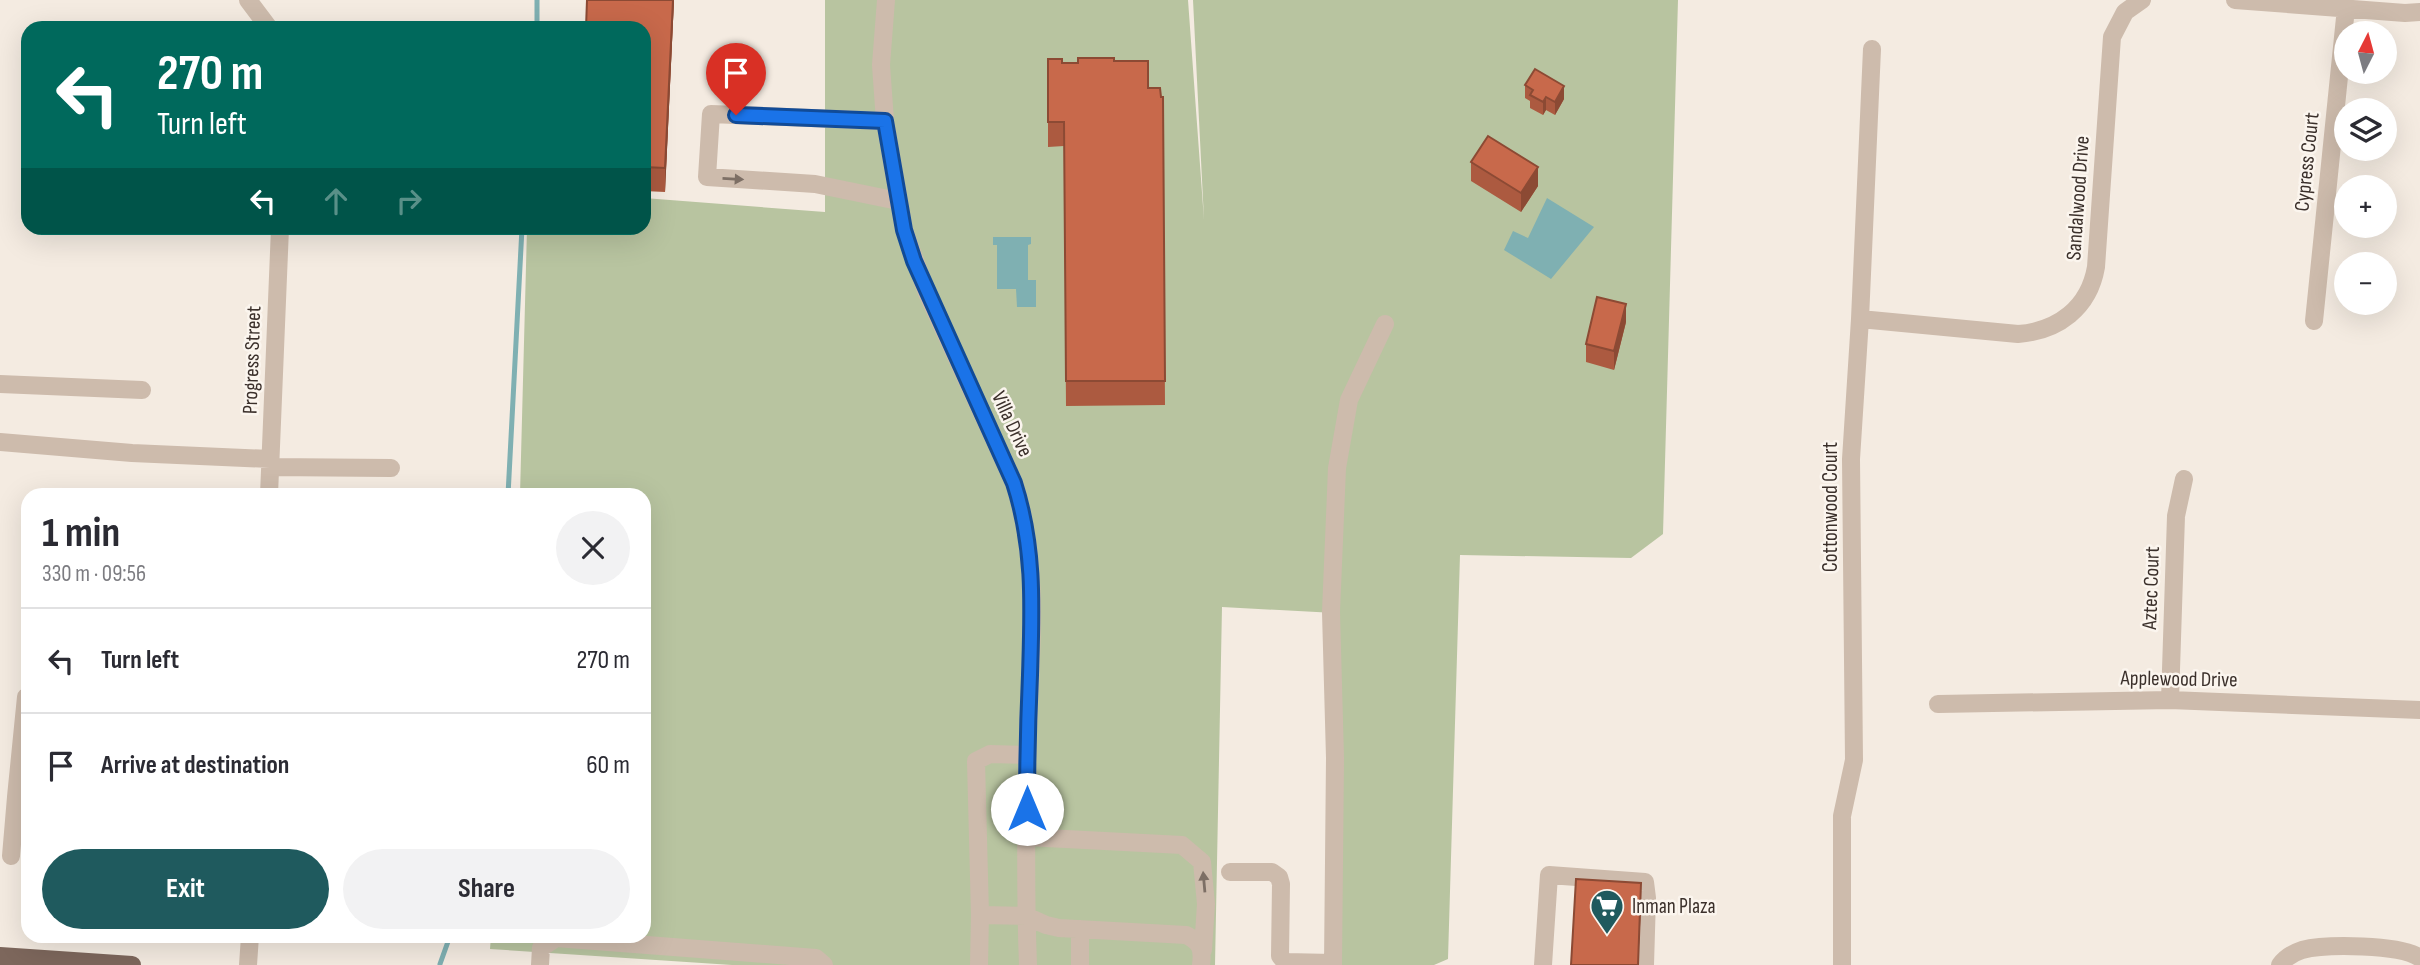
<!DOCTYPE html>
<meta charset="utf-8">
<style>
body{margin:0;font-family:"Sofia Sans Condensed",sans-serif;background:#f2f2f3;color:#2b2b33;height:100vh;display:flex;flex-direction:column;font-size:26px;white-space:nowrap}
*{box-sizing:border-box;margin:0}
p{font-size:23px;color:#7c7c81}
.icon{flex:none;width:38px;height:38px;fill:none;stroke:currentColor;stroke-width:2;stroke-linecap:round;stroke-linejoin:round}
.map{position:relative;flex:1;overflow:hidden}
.sheet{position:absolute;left:21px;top:488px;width:630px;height:455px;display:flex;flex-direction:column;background:#fff;border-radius:21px;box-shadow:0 7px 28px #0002}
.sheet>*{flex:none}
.hud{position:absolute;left:21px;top:21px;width:630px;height:214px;border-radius:21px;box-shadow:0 7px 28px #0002;background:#00695c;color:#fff;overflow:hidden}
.needle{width:46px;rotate:6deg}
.buttons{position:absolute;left:2334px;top:21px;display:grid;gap:14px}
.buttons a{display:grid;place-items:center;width:63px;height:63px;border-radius:50%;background:#fff;box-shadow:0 7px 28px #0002;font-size:35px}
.pin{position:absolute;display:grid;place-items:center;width:60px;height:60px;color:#fff;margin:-72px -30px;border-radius:50% 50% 50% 0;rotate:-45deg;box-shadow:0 0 7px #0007}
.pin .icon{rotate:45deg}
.me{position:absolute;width:77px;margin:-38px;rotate:0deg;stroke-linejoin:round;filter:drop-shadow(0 0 5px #0008)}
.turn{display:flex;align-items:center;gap:24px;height:147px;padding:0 21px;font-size:32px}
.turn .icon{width:91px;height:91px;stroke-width:2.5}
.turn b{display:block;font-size:49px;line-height:60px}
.lanes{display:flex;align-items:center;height:66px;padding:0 21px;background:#0003;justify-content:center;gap:35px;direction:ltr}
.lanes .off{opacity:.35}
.round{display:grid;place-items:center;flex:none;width:74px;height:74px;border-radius:37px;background:#f2f2f3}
.headline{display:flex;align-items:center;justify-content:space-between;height:119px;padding:0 21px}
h1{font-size:42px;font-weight:700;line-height:52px}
.primary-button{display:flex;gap:14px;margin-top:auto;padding:14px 21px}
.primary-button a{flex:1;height:80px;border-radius:42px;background:#1f5a5e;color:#fff;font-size:28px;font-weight:700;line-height:80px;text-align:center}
.primary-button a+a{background:#f2f2f3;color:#2b2b33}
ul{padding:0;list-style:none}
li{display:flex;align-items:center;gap:21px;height:105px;padding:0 21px;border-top:2px solid #e1e1e2}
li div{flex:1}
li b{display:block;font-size:26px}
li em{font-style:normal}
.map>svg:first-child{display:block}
.green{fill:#b8c4a0}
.water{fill:#7fb0b2}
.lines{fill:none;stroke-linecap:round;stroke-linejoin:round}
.stream{stroke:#7fb0b2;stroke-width:5}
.minor{stroke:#cdbbac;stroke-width:18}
.major{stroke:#7d675c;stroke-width:18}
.wall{fill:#ac5a40}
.shaded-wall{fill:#8c4a34}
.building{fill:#c8694b;stroke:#8c4a34;stroke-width:2}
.oneway{fill:#7d6f65}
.route-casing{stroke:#114b97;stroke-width:18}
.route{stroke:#1a73e8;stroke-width:12}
.labels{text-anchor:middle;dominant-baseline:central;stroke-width:5;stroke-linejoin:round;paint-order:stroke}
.street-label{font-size:21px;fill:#3b302b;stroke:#fbf5ee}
.poi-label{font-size:21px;fill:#3b302b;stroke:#fbf5ee;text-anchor:start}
</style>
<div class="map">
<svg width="2420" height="965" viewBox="0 0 2420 965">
<rect width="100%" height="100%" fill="#f4ebe1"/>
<path class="green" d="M825 0H1188L1204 220 1193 0H1678L1663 534 1631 558 1460 555 1448 959 1434 965H1338L1335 613 1222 607 1215 965H732L490 949 491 936H644V495H520L527 228H644V198L825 212Z"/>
<path class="water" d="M1547 198 1594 227 1551 279 1504 250 1513 231 1528 238Z
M993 237H1031V244L1028 245V280H1036V307H1017L1016 289H997V245H993Z"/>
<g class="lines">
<path class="stream" d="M537 28V0
M508 495 522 228
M440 964 450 936"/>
<path class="minor" d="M248 0 269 28
M886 0 881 65 885 121 904 230 927 293 1014 483C1040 563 1031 648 1028 731 1026 809 1025 887 1028 965
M2235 0 2405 13 2420 12
M885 121 711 114 707 177 815 184 898 201
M1860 319 2018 334C2058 331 2089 308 2096 267L2112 37 2125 12 2142 0
M2314 321 2346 8
M0 384 142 390
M0 442 132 453 270 459
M270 467 391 468
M269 495 280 228
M28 697H26L16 797 28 798
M2170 700 2176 516 2184 479
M1938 704 2170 700 2420 710
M1027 755 990 754 976 761 980 915 1026 916 1046 925 1059 928 1186 935C1201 942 1203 949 1201 965
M1027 837 1182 845 1202 862 1206 904 1203 950
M11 856 16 797
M1230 872H1272L1279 877 1281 884 1280 956 1285 962 1333 963
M248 965 250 936
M540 965 541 948 556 938 816 958 824 965
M979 965 980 915
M1080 965V929
M1333 965 1335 758 1331 612 1337 468 1349 400 1385 324
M1543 965 1549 875 1645 882 1647 898 1645 965
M1842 965V816L1854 760 1851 459 1860 319 1872 49
M2280 965C2285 958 2293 953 2302 950 2325 944 2401 944 2420 958"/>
<path class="major" d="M0 956 132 965"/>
</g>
<path class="wall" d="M674 0 665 192 644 191V28Z
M1048 59 1062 63 1114 61 1148 88 1161 97H1163L1165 405 1066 406 1064 146 1048 147Z
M1525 85 1564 99 1555 115 1546 110 1543 115 1530 108V101L1525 98Z
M1471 162 1538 186 1521 212 1471 181Z
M1626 322 1614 370 1586 362V344Z"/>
<path class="shaded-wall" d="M673 0H674L665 192V168Z
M1564 86V99L1555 115V102Z
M1546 97V110L1543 115V102Z
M1538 167V186L1521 212V193Z
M1626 304V322L1614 370V351Z
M1641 883V908L1638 965Z"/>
<path class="building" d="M587 0H673L665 168 644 167V28H586Z
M1078 58H1114V61H1148V88H1160L1161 97H1163L1165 381H1066L1064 122H1048V59H1062V63H1078Z
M1535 69 1564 86 1555 102 1546 97 1543 102 1530 95 1533 90 1525 85Z
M1488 136 1538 167 1521 193 1471 162Z
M1597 297 1626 304 1614 351 1586 344Z
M1576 879 1641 883 1638 965H1571Z"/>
<defs><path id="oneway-solid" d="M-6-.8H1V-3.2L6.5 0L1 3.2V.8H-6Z" transform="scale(1.75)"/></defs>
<g class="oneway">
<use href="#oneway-solid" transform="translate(733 179) rotate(3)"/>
<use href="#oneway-solid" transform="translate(1204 882) rotate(-95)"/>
</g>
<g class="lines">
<defs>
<path id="route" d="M736 115 885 121 904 230 914 261 1014 483C1035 548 1032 608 1030 675 1028 720 1027 764 1027 809"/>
</defs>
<use href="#route" class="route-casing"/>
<use href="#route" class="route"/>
</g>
<defs>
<symbol id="supermarket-pin" viewBox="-11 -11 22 30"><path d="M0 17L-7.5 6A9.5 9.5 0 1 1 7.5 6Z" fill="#1f5a5e" stroke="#fbf5ee"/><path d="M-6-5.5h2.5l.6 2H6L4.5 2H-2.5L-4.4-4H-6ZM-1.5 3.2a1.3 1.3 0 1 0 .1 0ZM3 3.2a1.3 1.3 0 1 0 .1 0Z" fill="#fff"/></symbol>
</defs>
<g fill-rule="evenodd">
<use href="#supermarket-pin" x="1588" y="887" width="38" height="52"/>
</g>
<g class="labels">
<g class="street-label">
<text transform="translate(2307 162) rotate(-84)">Cypress Court</text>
<text transform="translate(2078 198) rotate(-86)">Sandalwood Drive</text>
<text transform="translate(252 360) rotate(-88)">Progress Street</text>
<text transform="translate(1012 424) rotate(65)">Villa Drive</text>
<text transform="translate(1830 507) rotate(-90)">Cottonwood Court</text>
<text transform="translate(2151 588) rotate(-88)">Aztec Court</text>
<text transform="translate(2179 679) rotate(1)">Applewood Drive</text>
</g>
<g class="poi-label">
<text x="1632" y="906">Inman Plaza</text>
</g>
</g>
</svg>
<div class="buttons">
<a><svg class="needle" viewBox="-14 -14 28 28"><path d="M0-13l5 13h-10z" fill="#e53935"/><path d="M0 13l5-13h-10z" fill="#7c7c81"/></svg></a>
<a><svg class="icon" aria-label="layers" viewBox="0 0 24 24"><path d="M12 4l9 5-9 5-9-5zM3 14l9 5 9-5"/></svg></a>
<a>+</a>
<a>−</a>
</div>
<div class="pin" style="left:736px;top:115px;background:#d93025"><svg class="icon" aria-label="arrive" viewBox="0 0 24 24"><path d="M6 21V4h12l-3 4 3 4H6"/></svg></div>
<svg class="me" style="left:1027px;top:809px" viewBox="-20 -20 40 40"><circle r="19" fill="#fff"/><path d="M0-13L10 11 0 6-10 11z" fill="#1a73e8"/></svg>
<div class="hud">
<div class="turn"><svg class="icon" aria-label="left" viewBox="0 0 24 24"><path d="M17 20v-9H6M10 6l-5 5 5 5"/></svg><div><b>270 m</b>Turn left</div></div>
<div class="lanes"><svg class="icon" aria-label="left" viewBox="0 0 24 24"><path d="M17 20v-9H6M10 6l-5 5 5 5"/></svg><svg class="icon off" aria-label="ahead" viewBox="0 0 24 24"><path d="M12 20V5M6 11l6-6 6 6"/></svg><svg class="icon off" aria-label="right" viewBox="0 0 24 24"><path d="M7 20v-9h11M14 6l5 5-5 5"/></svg></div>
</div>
<section class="sheet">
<div class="headline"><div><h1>1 min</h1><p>330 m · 09:56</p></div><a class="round"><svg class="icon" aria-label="close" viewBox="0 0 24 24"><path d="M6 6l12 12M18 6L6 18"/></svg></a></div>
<ul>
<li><svg class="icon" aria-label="left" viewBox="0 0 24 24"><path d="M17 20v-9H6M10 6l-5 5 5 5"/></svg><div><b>Turn left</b></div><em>270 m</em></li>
<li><svg class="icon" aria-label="arrive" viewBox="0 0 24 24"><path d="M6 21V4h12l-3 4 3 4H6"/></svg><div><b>Arrive at destination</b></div><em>60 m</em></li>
</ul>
<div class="primary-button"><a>Exit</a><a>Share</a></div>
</section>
</div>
